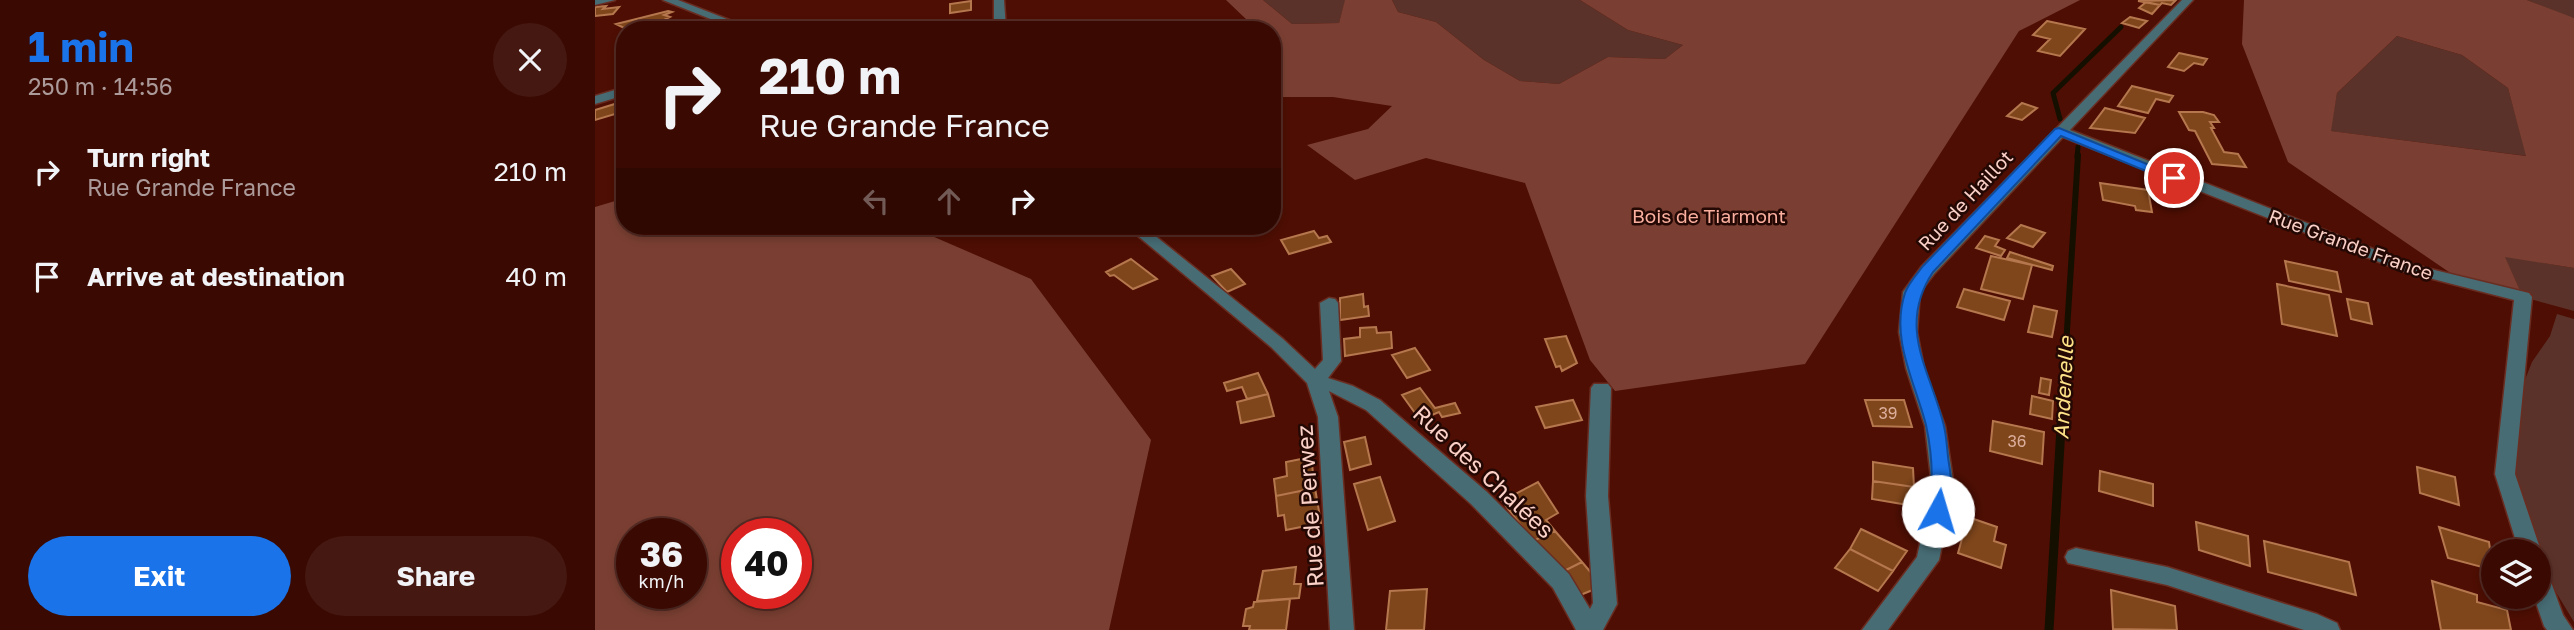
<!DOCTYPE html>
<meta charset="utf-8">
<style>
body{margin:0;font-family:"Golos Text",sans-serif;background:#451811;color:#f1f3f6;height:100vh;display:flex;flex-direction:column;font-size:26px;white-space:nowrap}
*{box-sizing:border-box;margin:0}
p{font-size:23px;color:#ab9a99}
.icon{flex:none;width:38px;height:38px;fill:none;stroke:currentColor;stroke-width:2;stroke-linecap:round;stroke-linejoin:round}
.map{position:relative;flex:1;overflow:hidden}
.panel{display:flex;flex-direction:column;background:#3a0a02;width:595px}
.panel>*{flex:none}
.guide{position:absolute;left:21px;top:21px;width:665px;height:214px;border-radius:28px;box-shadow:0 4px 10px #0003,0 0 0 2px #542b24;background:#3a0a02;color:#f1f3f6;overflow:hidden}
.fabs{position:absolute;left:1886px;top:539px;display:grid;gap:14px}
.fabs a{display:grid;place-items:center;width:70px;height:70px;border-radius:50%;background:#3a0a02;box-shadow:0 4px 10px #0003,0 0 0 2px #542b24;font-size:35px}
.speed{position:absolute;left:21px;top:518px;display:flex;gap:14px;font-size:35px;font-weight:700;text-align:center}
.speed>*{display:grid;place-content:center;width:91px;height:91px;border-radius:50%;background:#3a0a02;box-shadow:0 4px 10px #0003,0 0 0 2px #542b24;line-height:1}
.speed small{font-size:18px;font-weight:400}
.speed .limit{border:10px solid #d22;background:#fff;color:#111}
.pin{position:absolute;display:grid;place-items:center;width:60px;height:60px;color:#fff;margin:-30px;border:4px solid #fff;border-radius:50%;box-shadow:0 2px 7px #0007}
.me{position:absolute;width:77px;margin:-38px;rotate:6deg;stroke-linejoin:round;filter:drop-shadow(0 0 5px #0008)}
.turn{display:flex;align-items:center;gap:24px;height:147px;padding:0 28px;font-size:32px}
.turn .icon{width:91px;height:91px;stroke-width:2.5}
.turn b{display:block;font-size:49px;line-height:60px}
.lanes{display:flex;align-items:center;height:66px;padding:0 28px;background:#0003;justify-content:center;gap:35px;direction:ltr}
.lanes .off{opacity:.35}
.round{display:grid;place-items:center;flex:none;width:74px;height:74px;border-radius:37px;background:#451811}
.head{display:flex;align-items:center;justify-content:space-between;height:119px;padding:0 28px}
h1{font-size:42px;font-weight:700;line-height:52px;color:#1a73e8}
.cta{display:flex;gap:14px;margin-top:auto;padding:14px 28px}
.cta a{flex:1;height:80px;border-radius:42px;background:#1a73e8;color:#fff;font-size:28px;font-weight:700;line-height:80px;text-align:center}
.cta a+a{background:#451811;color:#f1f3f6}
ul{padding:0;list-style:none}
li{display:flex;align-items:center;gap:21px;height:105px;padding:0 28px}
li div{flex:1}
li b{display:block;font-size:26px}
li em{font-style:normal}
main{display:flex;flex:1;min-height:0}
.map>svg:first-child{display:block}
.green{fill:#5b3229}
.forest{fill:#7a3f32;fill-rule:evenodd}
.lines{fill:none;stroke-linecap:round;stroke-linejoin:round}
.stream-far2{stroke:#150f00;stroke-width:5}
.stream-far1{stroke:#150f00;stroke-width:6}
.stream{stroke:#150f00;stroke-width:9}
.building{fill:#80461b;stroke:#b5774e;stroke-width:2}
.minor-casing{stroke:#6a2d22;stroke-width:3}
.minor{fill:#476c74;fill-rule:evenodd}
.route{fill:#1a73e8;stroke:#114b97;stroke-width:2}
.labels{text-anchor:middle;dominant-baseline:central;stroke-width:5;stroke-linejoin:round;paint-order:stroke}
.number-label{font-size:16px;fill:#dcae9c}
.street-label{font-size:19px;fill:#fad0c7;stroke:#230804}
.park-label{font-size:19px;fill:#fbaf9f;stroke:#230804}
.water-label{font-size:21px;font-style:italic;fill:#fee287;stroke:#230804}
.near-street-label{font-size:23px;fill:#fad0c7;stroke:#230804}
</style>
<main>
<section class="panel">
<div class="head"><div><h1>1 min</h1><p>250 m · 14:56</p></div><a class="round"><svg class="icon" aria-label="close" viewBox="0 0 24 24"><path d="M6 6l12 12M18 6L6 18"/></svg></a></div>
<ul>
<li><svg class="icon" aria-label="right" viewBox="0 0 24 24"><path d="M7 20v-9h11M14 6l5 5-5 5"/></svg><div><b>Turn right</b><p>Rue Grande France</p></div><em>210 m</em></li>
<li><svg class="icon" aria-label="arrive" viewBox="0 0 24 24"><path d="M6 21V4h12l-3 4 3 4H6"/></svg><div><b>Arrive at destination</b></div><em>40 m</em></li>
</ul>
<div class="cta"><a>Exit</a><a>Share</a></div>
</section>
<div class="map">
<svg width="1979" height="630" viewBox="0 0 1979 630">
<rect width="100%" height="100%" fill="#4e0e03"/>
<path class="green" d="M668 0H750V2L744 23 697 24Z
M797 0H985L1033 30 1088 45 1070 59 1013 57 964 84 925 81 889 60 841 22 803 12Z
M1932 0H1979V18L1974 17Z
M1802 36 1867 55 1913 88 1932 156 1735 131 1742 93Z
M1909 256 1979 268V311L1928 297Z
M1962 314 1979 319V622L1944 564V551H1939L1913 471 1916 415 1937 362 1955 336Z"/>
<path class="forest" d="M631 0H668L697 24 744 23 750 0H797L803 12 841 22 889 60 925 81 964 84 1013 57 1070 59 1088 45 1033 30 985 0H1485L1424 31 1210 364 1020 391 995 360 930 183 831 158 760 180 712 145 773 129 797 106 738 97H685L677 93V30H655L652 20Z
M1649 0H1932L1979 18V268L1910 257 1928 297 1870 283 1693 162 1647 44ZM1802 36 1867 55 1913 88 1931 156 1736 131 1742 93Z
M30 198V226H314L436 279 556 440 514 630H0V207ZM37 534H96V593H37ZM142 534H201V593H142Z"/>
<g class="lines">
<path class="stream-far2" d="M1465 119 1458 93 1526 27
M1482 157 1483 147"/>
<path class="stream-far1" d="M1470 362 1483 155"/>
<path class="stream" d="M1454 630 1470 360"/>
</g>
<path class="building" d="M1581 0 1576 5 1567 3 1565 5 1543 1Z
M376 1V10L355 13V4Z
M1551 2 1565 5 1557 14 1544 8Z
M11 6 8 9 24 7 18 14 0 16V7Z
M73 11 77 12 69 15 75 17 57 26 47 22 29 28 21 24Z
M1535 17 1552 21 1544 28 1527 23Z
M85 21 105 26 92 30 59 29Z
M196 21 203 24 194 27 202 30 173 29Z
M1452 21 1490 29 1465 56 1443 51 1455 39 1438 35Z
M1584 53 1612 59 1608 65 1599 63 1589 71 1573 67Z
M1537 86 1578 96 1574 102 1561 99 1553 113 1523 106Z
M23 103 30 111 0 120V110Z
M1427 103 1442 108 1427 120 1412 116Z
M1510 108 1550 118 1540 133 1495 128Z
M1584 112H1608L1619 115 1624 122H1615L1619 128H1616L1629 152 1643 154 1651 167 1617 164 1600 131 1594 130Z
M1505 183 1553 190 1557 212 1541 210 1540 206 1508 200Z
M1426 225 1450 233 1438 247 1412 238Z
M719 231 724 238 732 236 736 242 694 254 686 240Z
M1390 236 1404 240 1400 246 1410 250 1406 256 1381 248Z
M1415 252 1458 266 1457 270 1412 258Z
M1396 256 1437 265 1428 299 1386 289Z
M536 259 562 279 538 289 519 275 515 276 511 272Z
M1690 261 1742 272 1746 292 1694 281Z
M636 269 650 284 632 292 617 276Z
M1682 284 1734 295 1742 336 1687 324Z
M1369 289 1415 301 1409 320 1362 307Z
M768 294 769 307 773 306 774 316 745 320V298Z
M1752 299 1773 303 1777 324 1756 319Z
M1439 306 1462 311 1457 337 1433 332Z
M781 327 782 333 796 332 797 348 750 356 749 339 765 337V328Z
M971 336 982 363 967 371 965 366 961 367 950 339Z
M820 348 835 370 812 378 797 355Z
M663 373 673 394 652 399 647 387 632 391 629 383Z
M1446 378 1456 380 1454 395 1444 393Z
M825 388 840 408 860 403 865 413 847 417 844 412 825 420 807 395Z
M673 394 679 416 646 423 642 402Z
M1437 396 1458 401 1457 419 1435 414Z
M978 400 987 420 950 428 941 407Z
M1270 400H1309L1317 427 1278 426Z
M1398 421 1449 432 1447 464 1395 451Z
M770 437 776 464 755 470 749 442Z
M716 457 720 488 681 496 679 479 692 476 691 462Z
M1278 462 1318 468 1319 487 1278 481Z
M1822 467 1860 477 1864 505 1825 493Z
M1505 471 1558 484V506L1504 491Z
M785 477 800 521 773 530 759 484Z
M1278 481 1319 487V506L1277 499Z
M943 482 963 513 951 520 960 531 938 541 907 501Z
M720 488 726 523 691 530 689 515 683 516 681 496Z
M1373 517 1402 527 1399 541 1411 545 1406 568 1363 553Z
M1601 522 1653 536 1655 566 1604 550Z
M1844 527 1894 542 1898 570 1853 558Z
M1266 529 1312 551 1298 571 1255 549Z
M960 531 987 562 965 573 938 541Z
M1669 541 1754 562 1761 595 1673 572Z
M1255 549 1298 571 1283 591 1240 568Z
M987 562 998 575 1000 589 983 596 965 573Z
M701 567 699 584H706L704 598 662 601 668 571Z
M1837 581 1882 595V602L1912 610 1916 630H1846Z
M832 589 829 630H791L795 591Z
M1516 590 1580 606 1582 630 1518 629Z
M695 599 691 630H654L655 626H648L651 609 658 607 659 602Z"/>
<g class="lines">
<defs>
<path id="minor" d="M0 0H20L0 5Z
M68 0H83L160 30H143Z
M399 0H409L411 30H378L399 21Z
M1587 0H1598L1475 130 1819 265 1934 293 1937 297 1920 474 1946 551 1944 555V551H1924L1900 474 1919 300 1807 271 1468 137 1339 274 1325 292 1322 332 1329 368 1350 426 1359 487 1344 560 1293 630H1267L1322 557 1337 487 1330 426 1311 368 1304 332 1308 292 1327 266Z
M30 87V95L0 104V96Z
M531 226H548L688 339 720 369 728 360 725 303 734 298 740 299 743 303 746 361 733 378 758 386 785 400 892 492 974 574 995 609 998 603 991 496 996 388 999 384H1013L1016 388 1013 496 1022 604 1008 630H981L958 588 876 504 771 410 734 391 743 417 759 630H735L723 417 712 383 676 347Z
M1481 548 1572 567 1722 614 1742 623 1745 630H1709L1572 585 1473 563 1470 557 1473 551Z
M1944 569 1952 571 1968 615 1978 630H1952L1949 626 1939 597H1944Z"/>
</defs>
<use href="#minor" class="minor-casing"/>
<use href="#minor" class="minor"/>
</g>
<path class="route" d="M1464 128 1586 178 1584 181H1575L1466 136 1338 272C1301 328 1336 371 1349 426 1352 439 1352 452 1354 464 1357 482 1359 500 1350 517L1343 519 1336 517 1333 511C1339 484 1337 453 1331 425 1320 382 1295 339 1310 293 1313 284 1322 274 1328 266L1460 129Z"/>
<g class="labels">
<g class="number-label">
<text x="1293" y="413">39</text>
<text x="1422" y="441">36</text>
</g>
<g class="street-label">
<text transform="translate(1370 200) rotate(-47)">Rue de Haillot</text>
<text transform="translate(1756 244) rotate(20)">Rue Grande France</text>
</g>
<g class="park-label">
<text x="1114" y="215">Bois de Tiarmont</text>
</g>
<g class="water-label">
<text transform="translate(1468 388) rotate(-87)">Andenelle</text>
</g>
<g class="near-street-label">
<text transform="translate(889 471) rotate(43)">Rue des Chalées</text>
<text transform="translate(714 506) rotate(-94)">Rue de Perwez</text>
</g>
</g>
</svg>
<div class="fabs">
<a><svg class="icon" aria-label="layers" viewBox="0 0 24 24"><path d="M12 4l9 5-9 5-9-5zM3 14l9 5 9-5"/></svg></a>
</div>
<div class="speed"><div>36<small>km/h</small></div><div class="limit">40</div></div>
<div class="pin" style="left:1579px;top:178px;background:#d93025"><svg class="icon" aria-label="arrive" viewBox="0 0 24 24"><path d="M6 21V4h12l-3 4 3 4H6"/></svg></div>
<svg class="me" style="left:1343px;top:511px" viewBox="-20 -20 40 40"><circle r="19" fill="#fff"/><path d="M0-13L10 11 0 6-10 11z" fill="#1a73e8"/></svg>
<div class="guide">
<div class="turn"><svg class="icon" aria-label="right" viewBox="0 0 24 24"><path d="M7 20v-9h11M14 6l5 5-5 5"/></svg><div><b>210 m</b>Rue Grande France</div></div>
<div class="lanes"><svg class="icon off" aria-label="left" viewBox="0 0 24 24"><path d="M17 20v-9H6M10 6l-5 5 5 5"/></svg><svg class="icon off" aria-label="ahead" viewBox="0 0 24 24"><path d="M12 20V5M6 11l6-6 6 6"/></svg><svg class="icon" aria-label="right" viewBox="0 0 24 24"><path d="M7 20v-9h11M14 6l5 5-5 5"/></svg></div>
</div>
</div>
</main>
